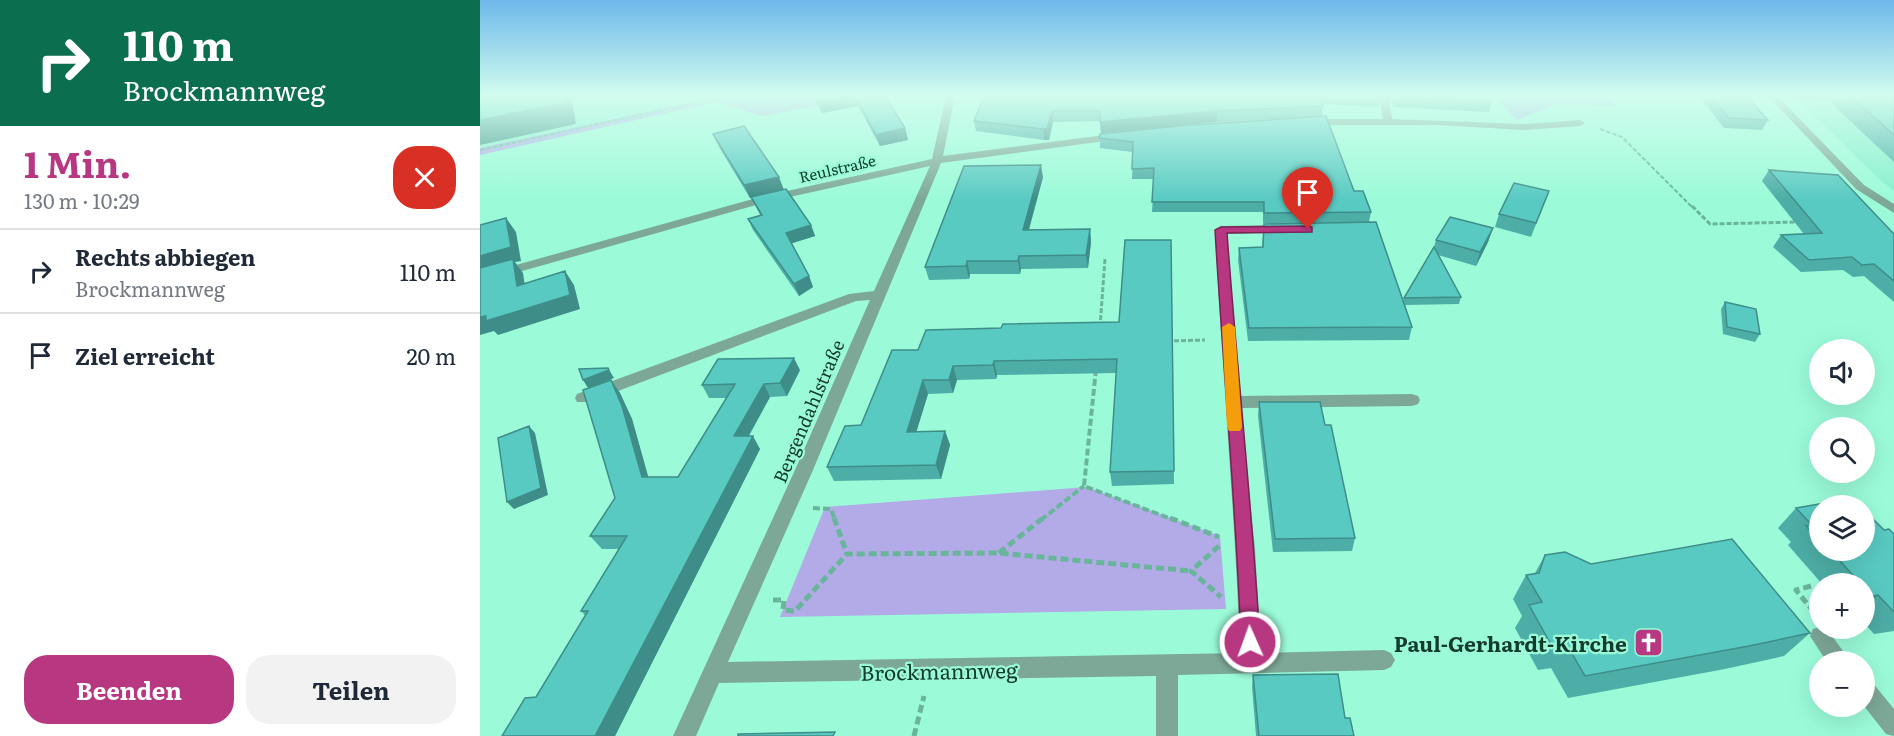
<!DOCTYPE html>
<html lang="de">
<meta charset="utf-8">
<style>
body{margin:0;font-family:Literata,serif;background:#f2f2f3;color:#1f2937;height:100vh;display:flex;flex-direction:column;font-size:22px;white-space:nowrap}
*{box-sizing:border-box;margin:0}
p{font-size:20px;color:#747a83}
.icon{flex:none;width:33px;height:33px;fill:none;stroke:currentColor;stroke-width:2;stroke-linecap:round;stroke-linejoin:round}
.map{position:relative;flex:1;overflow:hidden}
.side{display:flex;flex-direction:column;background:#fff;width:480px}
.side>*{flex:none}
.banner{background:#0b6e4f;color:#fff;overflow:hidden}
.controls{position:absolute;left:1329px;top:339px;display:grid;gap:12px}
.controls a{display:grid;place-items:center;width:66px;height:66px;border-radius:50%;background:#fff;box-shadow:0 6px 24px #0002;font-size:30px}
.pin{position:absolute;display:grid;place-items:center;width:51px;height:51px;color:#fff;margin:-62px -26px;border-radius:50% 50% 50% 0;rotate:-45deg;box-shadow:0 0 6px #0007}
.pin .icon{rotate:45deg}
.me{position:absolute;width:66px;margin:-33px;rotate:358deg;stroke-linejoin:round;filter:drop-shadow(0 0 4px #0008)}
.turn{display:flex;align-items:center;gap:21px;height:126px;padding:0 24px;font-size:27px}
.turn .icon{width:78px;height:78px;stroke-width:2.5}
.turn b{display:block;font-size:42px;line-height:51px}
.round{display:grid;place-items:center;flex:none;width:63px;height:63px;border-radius:24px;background:#f2f2f3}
.headline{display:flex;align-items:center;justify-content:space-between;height:102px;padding:0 24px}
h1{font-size:36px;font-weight:700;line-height:45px;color:#b83781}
.button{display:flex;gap:12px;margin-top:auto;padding:12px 24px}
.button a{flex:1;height:69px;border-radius:24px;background:#b83781;color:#fff;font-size:24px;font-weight:700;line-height:69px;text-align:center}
.button a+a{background:#f2f2f3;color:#1f2937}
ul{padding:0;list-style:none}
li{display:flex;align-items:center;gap:18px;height:84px;padding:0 24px;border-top:2px solid #e0e1e3}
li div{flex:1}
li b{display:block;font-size:22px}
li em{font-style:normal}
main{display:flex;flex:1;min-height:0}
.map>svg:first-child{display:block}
.built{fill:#87f0cc}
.green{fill:#b2abe8}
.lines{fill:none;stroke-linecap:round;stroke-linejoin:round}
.path-far3{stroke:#69b59b;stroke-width:2;stroke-dasharray:4.5 2;stroke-linecap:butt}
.path-far2{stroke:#69b59b;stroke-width:3;stroke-dasharray:5 2;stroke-linecap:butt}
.path-far1{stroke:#69b59b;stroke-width:4;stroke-dasharray:7 3;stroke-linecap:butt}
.path{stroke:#69b59b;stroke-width:5;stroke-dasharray:8 4;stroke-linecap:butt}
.minor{fill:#7da898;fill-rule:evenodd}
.wall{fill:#4daea7;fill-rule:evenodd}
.shaded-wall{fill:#3e8d88}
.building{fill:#59cac2;stroke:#3e8d88;stroke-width:1.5}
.route{fill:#b83781;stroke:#782454;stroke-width:1.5}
.slow{fill:#f59e0b}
.labels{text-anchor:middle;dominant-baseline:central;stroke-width:4.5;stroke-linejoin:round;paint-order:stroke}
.far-street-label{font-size:15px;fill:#133c2f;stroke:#9bfbd9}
.street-label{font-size:18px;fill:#133c2f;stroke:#9bfbd9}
.near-poi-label{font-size:21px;font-weight:bold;fill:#133c2f;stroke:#9bfbd9;text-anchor:end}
.near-street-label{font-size:21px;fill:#133c2f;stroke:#9bfbd9}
</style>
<main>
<section class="side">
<div class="banner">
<div class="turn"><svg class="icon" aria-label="right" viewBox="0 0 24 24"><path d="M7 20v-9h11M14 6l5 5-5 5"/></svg><div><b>110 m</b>Brockmannweg</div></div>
</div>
<div class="headline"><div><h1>1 Min.</h1><p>130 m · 10:29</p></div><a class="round" style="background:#d93025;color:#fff"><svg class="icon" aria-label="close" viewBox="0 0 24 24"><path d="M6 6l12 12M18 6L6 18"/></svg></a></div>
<ul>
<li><svg class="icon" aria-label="right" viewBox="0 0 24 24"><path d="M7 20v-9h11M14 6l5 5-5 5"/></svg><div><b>Rechts abbiegen</b><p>Brockmannweg</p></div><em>110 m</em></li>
<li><svg class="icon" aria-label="arrive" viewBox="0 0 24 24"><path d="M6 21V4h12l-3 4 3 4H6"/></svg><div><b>Ziel erreicht</b></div><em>20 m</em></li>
</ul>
<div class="button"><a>Beenden</a><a>Teilen</a></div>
</section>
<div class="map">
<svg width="1414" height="736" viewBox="0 0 1414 736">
<rect width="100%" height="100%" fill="#9bfbd9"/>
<path class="built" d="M0 96H239L0 148Z
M1314 96 1414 98V191L1400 180Z"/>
<path class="green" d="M239 96H392L282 116 236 102 0 155V148Z
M1014 96H1127L1136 106 1076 104 1037 120Z
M607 487 740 536 746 609 300 617 345 507Z"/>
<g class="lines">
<path class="path-far3" d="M1120 129 1142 137 1213 208
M0 150 227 100 317 96"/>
<path class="path-far2" d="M1212 206 1230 224 1317 222
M620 327 625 259
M687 341 725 340"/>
<path class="path-far1" d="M616 369 604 486 694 520
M333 508 351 509 355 520
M561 520 604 486"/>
<path class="path" d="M354 518 367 554 518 553 711 571
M690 518 739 537
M739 546 711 571 741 597
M519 553 563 518
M1331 586 1316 590 1334 612
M293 600H304L303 610 315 611 367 554
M434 736 444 696"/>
<path class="minor" d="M466 96H475L463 156 640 133 645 136 640 139 461 163 333 470 248 662 760 653C755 512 742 371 735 230L741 226 802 225 806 226V232L747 234 759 396 932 394 938 396 940 400 938 404 932 406 760 408 775 548 781 653 904 650 911 653 915 660 911 667 904 670 698 675V736H676V676L239 683 216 736H193L315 470 390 300 376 301 109 402H97L95 398 97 394 369 294 394 291 450 166 287 202 0 283V275L280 197 452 159Z
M899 96H909L912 119 1043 124 1100 120 1105 123 1100 126 1043 130 958 125H828L823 122 828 119H903Z
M1288 96H1297L1384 185 1414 204V213L1376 189Z
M1314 96H1353L1414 100V106L1319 99Z
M1340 627V628L1347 629 1371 662H1347L1330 636 1333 629Z
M1384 679 1392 682 1414 709V736L1406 734 1384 706Z"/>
</g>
<path class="wall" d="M332 96H405L425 128 428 140 400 146 378 106 342 113Z
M504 96H901L899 107 842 104 843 106 842 117 874 191 891 212 889 222 923 301 924 298 954 247 956 240 1013 228 1008 242 996 266 958 255 981 297 979 304 925 305 932 327 929 340 768 341 758 260 759 248 782 247 784 224 790 223H783V212H672L674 179H652L653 152 620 148V134L695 126 621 133 620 121 573 122 569 140H564L496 131 494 121ZM818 118 699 126 737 122Z
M911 96H1010L1012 102 1009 112 913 107Z
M1219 96H1266L1288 120 1282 130 1244 128Z
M1357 96H1414V162L1352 104Z
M233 134 304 189 331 225 335 236 311 243 329 276 333 287 319 296 273 230 268 219 280 215 271 197 270 198 239 147Z
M1289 170 1414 234V302L1384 276 1373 277 1363 270 1321 272 1293 247 1301 235 1324 234 1282 181Z
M563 177 549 230 610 229 611 242 608 268 541 269 540 274H490L489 279 449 280 445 267Z
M1069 191 1051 237 1015 227 1019 214Z
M691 240 694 484 632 486 630 472 637 373 517 375 516 379 477 380 473 393 448 394 436 432 465 431 470 445 461 479 354 481 347 467 381 425 438 350 521 328 639 322Z
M1245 302 1280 334 1275 342 1243 334 1241 309Z
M320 370 307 396 290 397 269 436 280 449 135 736H22L56 697 106 616 101 611 139 549H122L110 536 135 498 131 380 140 393 152 419 168 477H198L246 398H229L222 385Z
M779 402 845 425 875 538 872 551 793 552 778 416Z
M1340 506V550H1384L1404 530 1414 534V631L1394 634 1384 623V584H1342L1308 545 1311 542 1298 528 1316 508Z
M1065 555 1111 564 1330 633 1304 656 1245 669 1088 698 1071 668 1058 670 1035 628 1042 616 1033 599 1046 575 1055 573Z
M773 675 865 718 874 736H776L772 687Z"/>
<path class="shaded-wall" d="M83 96H91L96 124 0 145V120Z
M370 96H374L378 106 342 113 338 102Z
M572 111 573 122 569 140H564L563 129Z
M737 111V122L621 133 620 122Z
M425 128 428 140 400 146 396 135Z
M561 165 563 177 545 243 543 230Z
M299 177 304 190 270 198 264 185Z
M26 218 36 232 41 261 35 262 43 273 47 300 0 273V256Z
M331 225 335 236 310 244 306 233Z
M1013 228 1008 242 996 266 1000 252Z
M610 229 611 242 608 268 606 255Z
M539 256 541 269 540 274 538 261Z
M487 261 490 274 489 279 486 266Z
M85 271 94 285 100 309 18 335 14 331 0 335V317Z
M329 276 333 287 319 296 314 284Z
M314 358 320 370 307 396 300 383Z
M514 361 517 375 516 379 513 365Z
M473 366 477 380 473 393 469 380Z
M128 368 134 378 108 388 103 380Z
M131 380 140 393 152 419 172 490 162 477Z
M443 380 448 394 432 446 427 432Z
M284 384 290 397 261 449 254 436Z
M49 426 55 433 68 495 34 509 27 502Z
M465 431 470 445 461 479 456 465Z
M273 436 280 449 135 736H115Z
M1398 595 1384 607V603L1393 596Z"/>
<path class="building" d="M0 96H83L84 103 0 120Z
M335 96H370L338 102Z
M375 96H405L425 128 396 135Z
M504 96H839L843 106 737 111 620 122V111H572L567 129H563L494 121Z
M915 96H1010L1012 102 915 97Z
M1231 96H1266L1288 120 1249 118Z
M1370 96H1414V135Z
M846 116 874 191H883L891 212 784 213V202H672L674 168 652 169 653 142 619 138 620 134 698 126Z
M264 126 299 177 264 185 233 134Z
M561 165 543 230 610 229 606 255 539 256 538 261H487L486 266 445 267 484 166Z
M1289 170 1358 175 1414 234V281L1394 264 1382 265 1372 257 1329 260 1301 235 1342 233Z
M1034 183 1069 191 1056 223 1019 214Z
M306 189 331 225 306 233 329 276 314 284 268 219 282 215 271 197Z
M970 217 1013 228 1000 252 956 240Z
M26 218 31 247 0 256V225Z
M896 222 932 327 769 328 759 248 783 247 784 224Z
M645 240H691L694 471 630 472 637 359 514 361 513 365 473 366 469 380H443L427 432 465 431 456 465 347 467 365 426 381 425 412 350H438L446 330 521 328 523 324 639 322Z
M954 247 981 297 924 298Z
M33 259 37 286 85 271 90 295 6 321V316L0 317V268Z
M1245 302 1276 309 1280 334 1247 327Z
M314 358 300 383 284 384 254 436H273L115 736H22L45 698 56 697 108 611H101L147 536H110L135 498 103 390 131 380 142 406 162 477H198L255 384 222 385 238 359Z
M128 368 129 370 103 380 99 369Z
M779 402H840L845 425H851L875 538 795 539Z
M49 426 61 488 27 502 18 438Z
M1373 498 1380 506H1340V540L1326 526 1332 525 1316 508Z
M1384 510 1404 530 1409 529 1414 534V612L1398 595 1393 596 1384 588V584H1381L1350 550H1384Z
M1252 539 1330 633 1269 646 1105 676 1087 645 1073 648 1049 605 1062 602 1046 575 1059 573 1065 555 1085 552 1111 564Z
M858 674 865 718H870L874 736H779L773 675Z
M355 732 353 736H258V734Z"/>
<linearGradient id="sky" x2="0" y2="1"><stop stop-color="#6db9eb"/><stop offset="0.48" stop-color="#d2fdee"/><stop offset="1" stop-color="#d2fdee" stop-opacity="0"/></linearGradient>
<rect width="1414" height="199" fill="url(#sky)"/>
<path class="route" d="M828 226 832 227V232L747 233C757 369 772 505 780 642L777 648 770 651 764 648 761 642C756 504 743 367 735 230L741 227Z"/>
<path class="slow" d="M749 323 755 327 762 427 760 431H749L747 427 742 327Z"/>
<defs>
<symbol id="church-square" viewBox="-11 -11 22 22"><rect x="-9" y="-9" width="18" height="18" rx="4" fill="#b83781" stroke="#9bfbd9"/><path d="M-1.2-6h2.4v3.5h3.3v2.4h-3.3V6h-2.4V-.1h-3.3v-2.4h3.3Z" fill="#fff"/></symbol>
</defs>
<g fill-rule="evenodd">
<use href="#church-square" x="1152" y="626" width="33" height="33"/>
</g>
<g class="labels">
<g class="far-street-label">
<text transform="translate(357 168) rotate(-13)">Reulstraße</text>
</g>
<g class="street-label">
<text transform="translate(328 411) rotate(-67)">Bergendahlstraße</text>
</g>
<g class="near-poi-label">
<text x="1147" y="642">Paul-Gerhardt-Kirche</text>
</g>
<g class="near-street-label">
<text transform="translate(459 670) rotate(-1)">Brockmannweg</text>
</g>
</g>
</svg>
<div class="controls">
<a><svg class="icon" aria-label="sound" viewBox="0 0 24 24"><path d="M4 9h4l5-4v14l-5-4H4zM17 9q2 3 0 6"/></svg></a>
<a><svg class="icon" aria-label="search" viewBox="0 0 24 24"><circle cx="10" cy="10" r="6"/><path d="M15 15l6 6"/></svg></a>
<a><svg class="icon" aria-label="layers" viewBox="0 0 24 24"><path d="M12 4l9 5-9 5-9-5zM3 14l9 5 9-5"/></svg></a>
<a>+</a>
<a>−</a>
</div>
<div class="pin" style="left:828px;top:229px;background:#d93025"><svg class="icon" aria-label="arrive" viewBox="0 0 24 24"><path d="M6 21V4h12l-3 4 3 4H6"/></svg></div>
<svg class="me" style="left:770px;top:642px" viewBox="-20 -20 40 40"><circle r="17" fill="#b83781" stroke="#fff" stroke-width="3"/><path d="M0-11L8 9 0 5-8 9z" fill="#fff"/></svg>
</div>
</main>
